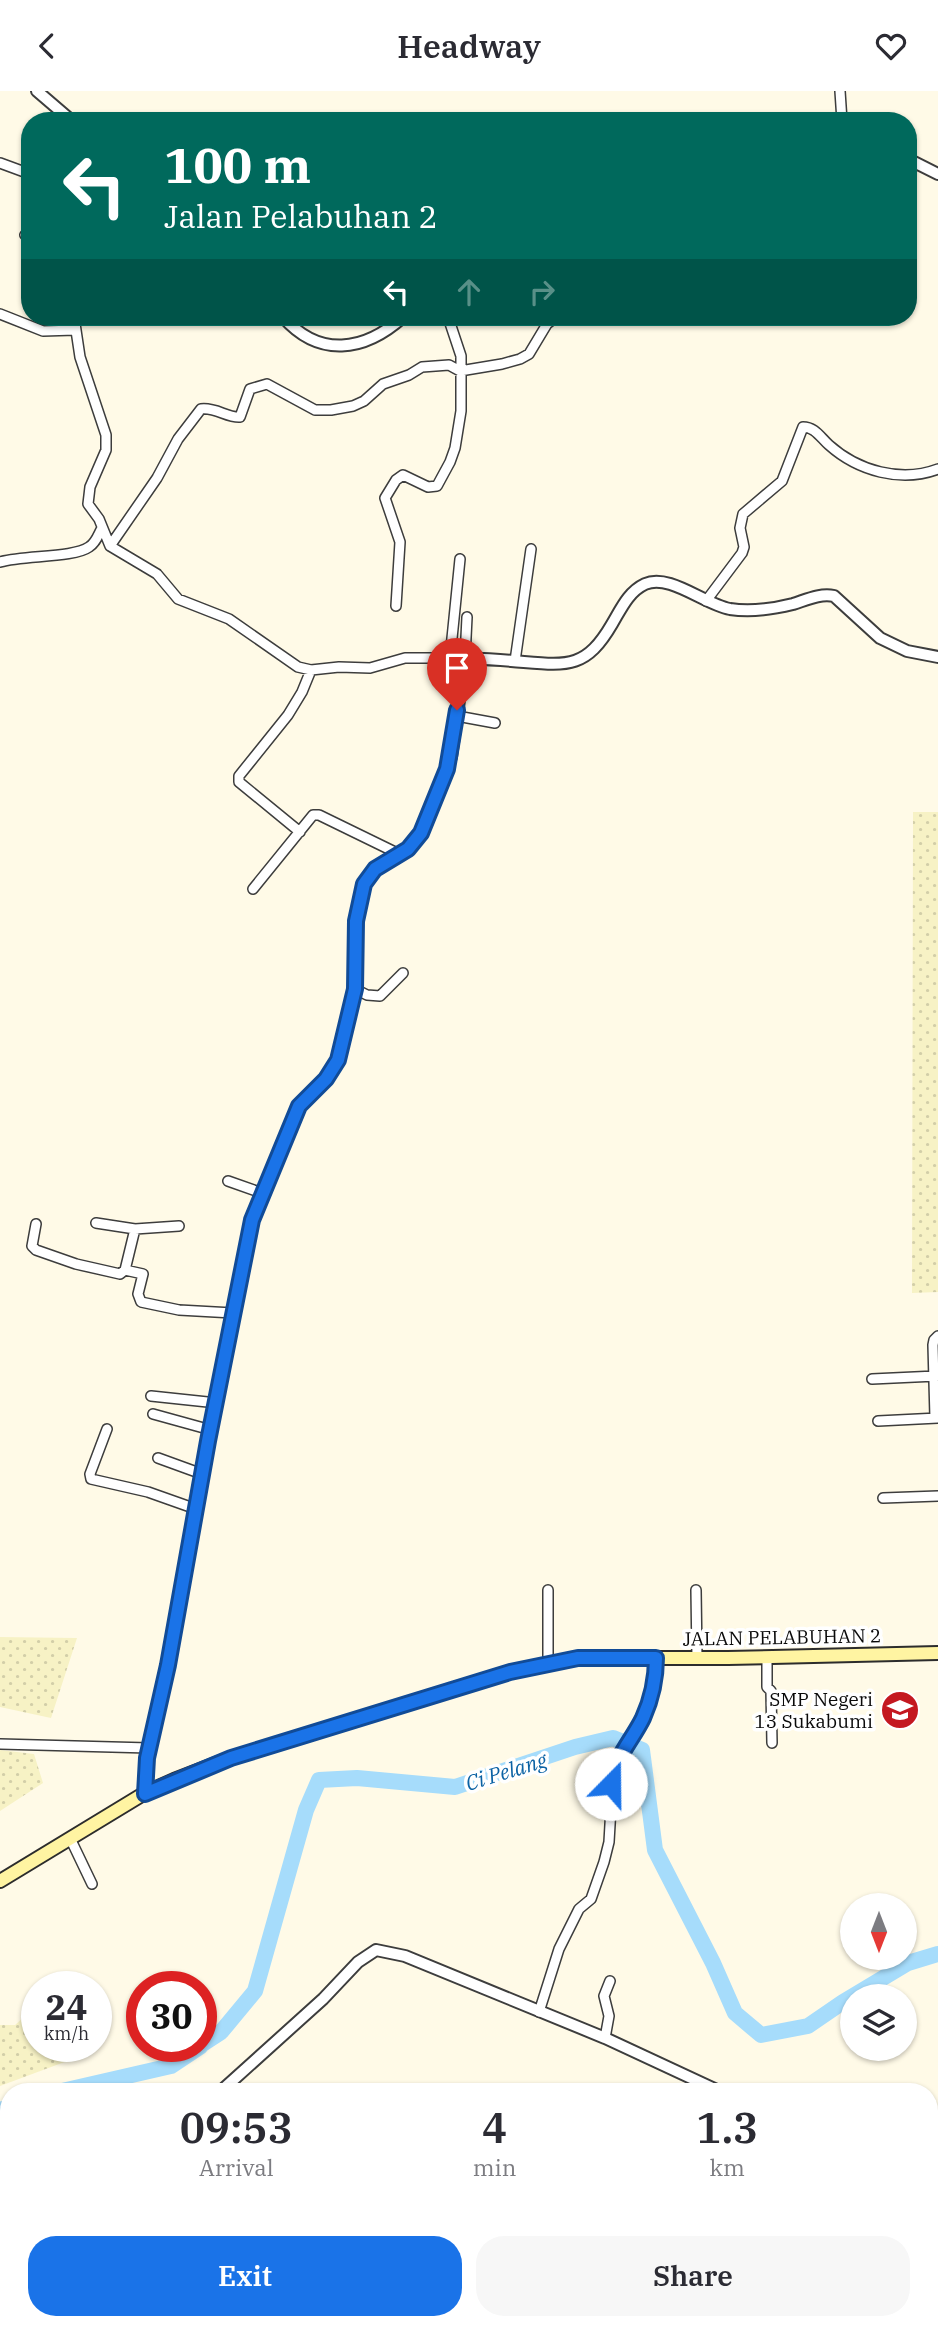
<!DOCTYPE html>
<style>
body{margin:0;font-family:"IBM Plex Serif",serif;background:#f7f7f7;color:#2b2b33;height:100vh;display:flex;flex-direction:column;font-size:26px;white-space:nowrap}
*{box-sizing:border-box;margin:0}
p{font-size:23px;color:#7c7c81}
.icon{flex:none;width:38px;height:38px;fill:none;stroke:currentColor;stroke-width:2;stroke-linecap:round;stroke-linejoin:round}
.map{position:relative;flex:1;overflow:hidden}
.drawer{position:absolute;left:0px;top:1992px;width:938px;height:247px;display:flex;flex-direction:column;background:#fff;border-radius:28px 28px 0 0;box-shadow:0 2px 5px #0004}
.drawer>*{flex:none}
.top-card{position:absolute;left:21px;top:21px;width:896px;height:214px;border-radius:28px;box-shadow:0 2px 5px #0004;background:#00695c;color:#fff;overflow:hidden}
.needle{width:46px;rotate:180deg}
.tools{position:absolute;left:840px;top:1802px;display:grid;gap:14px}
.tools a{display:grid;place-items:center;width:77px;height:77px;border-radius:50%;background:#fff;box-shadow:0 2px 5px #0004;font-size:35px}
.speed{position:absolute;left:21px;top:1880px;display:flex;gap:14px;font-size:35px;font-weight:700;text-align:center}
.speed>*{display:grid;place-content:center;width:91px;height:91px;border-radius:50%;background:#fff;box-shadow:0 2px 5px #0004;line-height:1}
.speed small{font-size:18px;font-weight:400}
.speed .limit{border:10px solid #d22;background:#fff;color:#111}
.pin{position:absolute;display:grid;place-items:center;width:60px;height:60px;color:#fff;margin:-72px -30px;border-radius:50% 50% 50% 0;rotate:-45deg;box-shadow:0 0 7px #0007}
.pin .icon{rotate:45deg}
.me{position:absolute;width:77px;margin:-38px;rotate:22deg;stroke-linejoin:round;filter:drop-shadow(0 0 5px #0008)}
.turn{display:flex;align-items:center;gap:24px;height:147px;padding:0 28px;font-size:32px}
.turn .icon{width:91px;height:91px;stroke-width:2.5}
.turn b{display:block;font-size:49px;line-height:60px}
.lanes{display:flex;align-items:center;height:66px;padding:0 28px;background:#0003;justify-content:center;gap:35px;direction:ltr}
.lanes .off{opacity:.35}
.eta{display:flex;justify-content:space-evenly;align-items:center;height:119px;text-align:center}
.eta b{font-size:42px;font-weight:600;line-height:49px}
.action{display:flex;gap:14px;margin-top:auto;padding:14px 28px}
.action a{flex:1;height:80px;border-radius:28px;background:#1a73e8;color:#fff;font-size:28px;font-weight:600;line-height:80px;text-align:center}
.action a+a{background:#f7f7f7;color:#2b2b33}
header{display:flex;justify-content:space-between;align-items:center;height:91px;padding:0 28px;background:#fff;font-size:32px;font-weight:600}
.map>svg:first-child{display:block}
.farmland{fill:url(#farmland-dots)}
.lines{fill:none;stroke-linecap:round;stroke-linejoin:round}
.stream{stroke:#2793d8;stroke-width:2.5}
.river{stroke:#a6dcfb;stroke-width:16}
.minor-casing{stroke:#3d3d3d;stroke-width:12}
.tertiary-casing{stroke:#3d3d3d;stroke-width:14}
.secondary-casing{stroke:#2c2c2c;stroke-width:16}
.minor{stroke:#fff;stroke-width:9}
.tertiary{stroke:#fff;stroke-width:10}
.secondary{stroke:#fff4a2;stroke-width:12}
.route-casing{stroke:#114b97;stroke-width:18}
.route{stroke:#1a73e8;stroke-width:12}
.labels{text-anchor:middle;dominant-baseline:central;stroke-width:7;stroke-linejoin:round;paint-order:stroke}
.street-label{font-size:19px;fill:#0a0a0a;stroke:#fff}
.poi-label{font-size:19px;fill:#0a0a0a;stroke:#fff;text-anchor:end}
.water-label{font-size:21px;font-style:italic;fill:#0b62a4;stroke:#fff}
</style>
<header><svg class="icon" aria-label="back" viewBox="0 0 24 24"><path d="M15 5l-7 7 7 7"/></svg>Headway<svg class="icon" aria-label="heart" viewBox="0 0 24 24"><path d="M12 20l-8-8c-3-5 5-10 8-4 3-6 11-1 8 4z"/></svg></header>
<div class="map">
<svg width="938" height="2238" viewBox="0 0 938 2238">
<defs>
<pattern id="farmland-dots" width="8" height="8" patternUnits="userSpaceOnUse" patternTransform="scale(1.75)"><rect width="8" height="8" fill="#f7f2c5"/><path d="M2 2h.1M6 6h.1" fill="none" stroke="#d2cea8" stroke-width="1.8" stroke-linecap="round"/></pattern>
</defs>
<rect width="100%" height="100%" fill="#fffae7"/>
<path class="farmland" d="M913 721H938V1201L912 1202Z
M0 1546 77 1547 51 1627 0 1616Z
M0 1659 34 1663 43 1692 0 1720Z
M37 1914V1955H83L78 1966 0 1995V1934H15Z"/>
<g class="lines">
<path class="stream" d="M808 2230 850 2238
M534 2238 540 2230"/>
<path class="river" d="M201 1954 221 1941 255 1900 306 1719 319 1689 357 1687 455 1696 575 1656 613 1647 642 1659 655 1759 713 1872 735 1922 761 1944 808 1935 843 1911 908 1872 938 1863
M62 2000 171 1975 201 1955
M0 2019 9 2016"/>
<defs>
<path id="minor" d="M840 0 842 30
M0 72 30 83
M25 144 30 145
M0 223 43 240 75 239
M74 226 80 266 106 344V359L90 396 88 413 99 428 110 455 157 483 178 508 229 528 298 576 311 579 339 576 370 577 405 567H465L467 526
M110 455 157 387 178 348 201 318C216 316 227 327 240 326L250 298 267 293 315 319H331L353 315 364 310 383 293 409 284 422 276 449 274 460 280 502 273 520 268 529 263 547 233 556 226
M0 471C22 464 74 467 89 456 96 452 98 444 102 437
M706 510 742 462 744 456 740 437 743 423 782 390 803 336C815 336 820 346 829 354 858 380 901 392 938 378
M396 515 400 451 385 407 396 389 403 384 428 396 437 395 450 371 455 357 461 320V265L448 226
M450 567 460 468
M515 570 531 458
M457 625 495 632
M300 741 239 691V685L288 624 302 601 311 579
M253 798 313 724H319L399 763
M355 898 367 904 380 905 403 882
M228 1090 262 1102
M96 1132 135 1138 179 1135
M36 1133 32 1155 36 1159 76 1173 120 1183 125 1179 143 1183 138 1203 141 1211 179 1219 233 1222
M125 1179 135 1138
M872 1288 936 1285
M151 1305 217 1312
M153 1323 211 1339
M935 1327 933 1254 934 1249 938 1245
M878 1330 938 1327
M107 1338 90 1383 91 1388 148 1401 196 1418
M158 1367 202 1383
M883 1407 938 1405
M696 1499 697 1567
M767 1566V1596L771 1600 772 1652
M548 1572V1499
M0 1653 149 1657
M70 1747 92 1793
M539 1921 559 1858 579 1818 591 1808 604 1771 609 1751 613 1682 643 1627 656 1590V1567
M605 1947 609 1925 604 1905 610 1890
M0 2176 9 2170
M103 2238V2230
M654 2238 656 2230"/>
<path id="tertiary" d="M37 0 72 30
M908 68 938 83
M283 226C319 267 364 261 403 226
M145 1702 147 1667 168 1574 208 1350 252 1129 299 1015 326 988 338 969 355 898 357 830 362 799 367 787 375 778 408 758 421 742 451 666 465 567C485 568 504 569 524 571 569 575 587 576 612 533 621 518 628 501 645 493 669 482 704 513 730 518 750 521 773 518 793 513 806 509 820 502 834 505L880 547 907 560 938 566
M221 2000 323 1908 358 1871 376 1859 405 1865 605 1947 719 2000
M929 2083H938
M0 2131 9 2128"/>
<path id="secondary" d="M0 1790 145 1702 174 1689 231 1667 510 1581 578 1567H728L938 1562"/>
</defs>
<use href="#minor" class="minor-casing"/>
<use href="#tertiary" class="tertiary-casing"/>
<use href="#secondary" class="secondary-casing"/>
<use href="#minor" class="minor"/>
<use href="#tertiary" class="tertiary"/>
<use href="#secondary" class="secondary"/>
</g>
<g class="lines">
<defs>
<path id="route" d="M457 619 447 678 421 742 408 758 375 778 364 793 356 830 355 898 338 969 326 988 299 1015 252 1129 208 1350 168 1574 147 1667 145 1703 231 1667 510 1581 578 1567H656C656 1589 652 1607 643 1627 633 1648 613 1669 611 1693"/>
</defs>
<use href="#route" class="route-casing"/>
<use href="#route" class="route"/>
</g>
<defs>
<symbol id="school-disc" viewBox="-11 -11 22 22"><circle r="9.5" fill="#c41821" stroke="#fff"/><path d="M0-5L7-2L0 1L-7-2ZM-4 1L0 2.5L4 1V4Q0 6-4 4Z" fill="#fff"/></symbol>
</defs>
<g fill-rule="evenodd">
<use href="#school-disc" x="878" y="1597" width="44" height="44"/>
</g>
<g class="labels">
<g class="street-label">
<text transform="translate(782 1546) rotate(-1)">JALAN PELABUHAN 2</text>
</g>
<g class="poi-label">
<text x="873" y="1608">SMP Negeri<tspan x="873" dy="22">13 Sukabumi</tspan></text>
</g>
<g class="water-label">
<text transform="translate(506 1680) rotate(-17)">Ci Pelang</text>
</g>
</g>
</svg>
<div class="tools">
<a><svg class="needle" viewBox="-14 -14 28 28"><path d="M0-13l5 13h-10z" fill="#e53935"/><path d="M0 13l5-13h-10z" fill="#7c7c81"/></svg></a>
<a><svg class="icon" aria-label="layers" viewBox="0 0 24 24"><path d="M12 4l9 5-9 5-9-5zM3 14l9 5 9-5"/></svg></a>
</div>
<div class="speed"><div>24<small>km/h</small></div><div class="limit">30</div></div>
<div class="pin" style="left:457px;top:619px;background:#d93025"><svg class="icon" aria-label="arrive" viewBox="0 0 24 24"><path d="M6 21V4h12l-3 4 3 4H6"/></svg></div>
<svg class="me" style="left:611px;top:1693px" viewBox="-20 -20 40 40"><circle r="19" fill="#fff"/><path d="M0-13L10 11 0 6-10 11z" fill="#1a73e8"/></svg>
<div class="top-card">
<div class="turn"><svg class="icon" aria-label="left" viewBox="0 0 24 24"><path d="M17 20v-9H6M10 6l-5 5 5 5"/></svg><div><b>100 m</b>Jalan Pelabuhan 2</div></div>
<div class="lanes"><svg class="icon" aria-label="left" viewBox="0 0 24 24"><path d="M17 20v-9H6M10 6l-5 5 5 5"/></svg><svg class="icon off" aria-label="ahead" viewBox="0 0 24 24"><path d="M12 20V5M6 11l6-6 6 6"/></svg><svg class="icon off" aria-label="right" viewBox="0 0 24 24"><path d="M7 20v-9h11M14 6l5 5-5 5"/></svg></div>
</div>
<section class="drawer">
<div class="eta">
<div><b>09:53</b><p>Arrival</p></div>
<div><b>4</b><p>min</p></div>
<div><b>1.3</b><p>km</p></div>
</div>
<div class="action"><a>Exit</a><a>Share</a></div>
</section>
</div>
